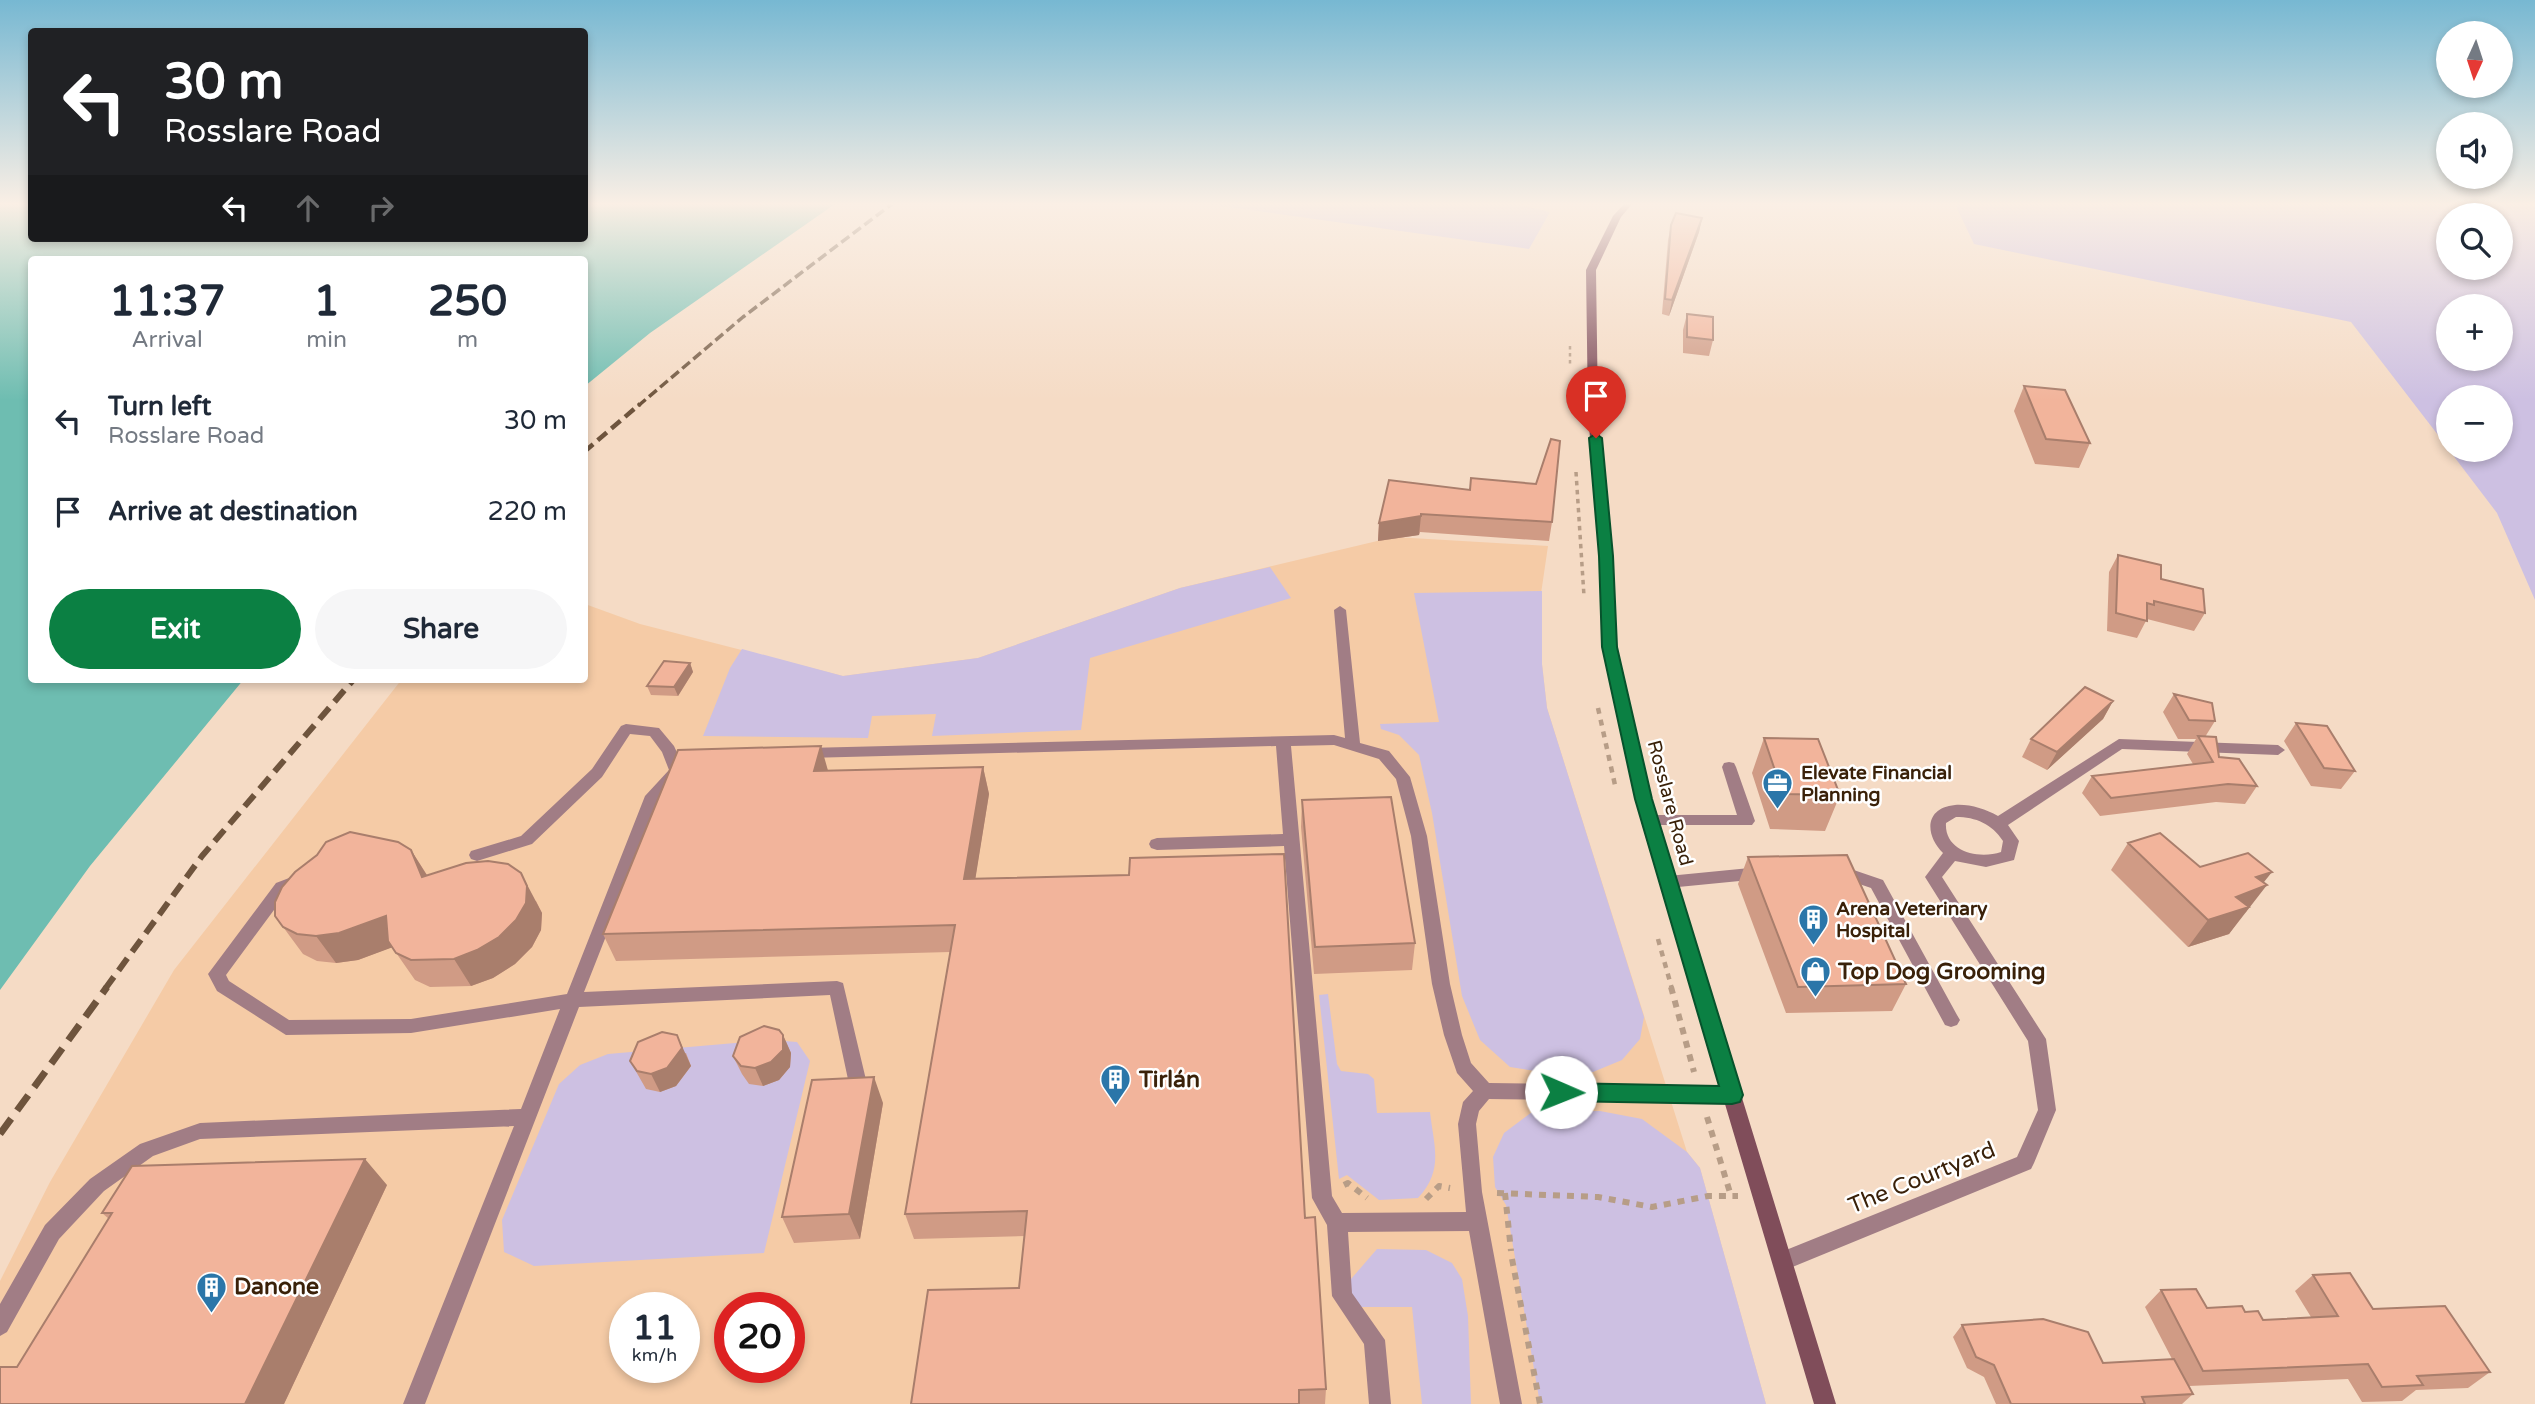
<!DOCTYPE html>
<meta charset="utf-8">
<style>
body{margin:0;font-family:"Varela Round",sans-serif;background:#f6f6f7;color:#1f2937;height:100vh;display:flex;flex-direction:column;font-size:26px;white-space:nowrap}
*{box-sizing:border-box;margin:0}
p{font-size:23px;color:#747a83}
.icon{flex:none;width:38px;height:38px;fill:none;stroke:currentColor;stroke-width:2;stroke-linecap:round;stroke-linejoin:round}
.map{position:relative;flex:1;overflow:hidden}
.details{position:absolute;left:28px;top:256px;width:560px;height:427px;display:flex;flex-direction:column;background:#fff;border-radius:7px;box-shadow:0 4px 10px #0003}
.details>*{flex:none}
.top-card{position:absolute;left:28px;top:28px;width:560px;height:214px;border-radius:7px;box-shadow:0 4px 10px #0003;background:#202124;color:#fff;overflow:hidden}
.needle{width:46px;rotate:183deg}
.buttons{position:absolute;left:2436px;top:21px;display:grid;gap:14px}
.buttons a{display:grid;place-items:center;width:77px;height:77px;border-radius:50%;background:#fff;box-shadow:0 4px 10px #0003;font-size:35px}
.speed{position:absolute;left:609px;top:1292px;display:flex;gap:14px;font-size:35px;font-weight:700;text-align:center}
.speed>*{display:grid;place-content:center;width:91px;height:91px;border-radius:50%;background:#fff;box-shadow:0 4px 10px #0003;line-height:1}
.speed small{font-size:18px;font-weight:400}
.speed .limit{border:10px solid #d22;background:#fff;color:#111}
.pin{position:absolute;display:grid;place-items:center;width:60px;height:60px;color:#fff;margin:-72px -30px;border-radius:50% 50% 50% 0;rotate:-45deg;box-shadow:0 0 7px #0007}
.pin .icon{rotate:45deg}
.me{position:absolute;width:77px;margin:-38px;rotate:91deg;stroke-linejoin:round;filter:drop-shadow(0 0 5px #0008)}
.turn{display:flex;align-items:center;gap:24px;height:147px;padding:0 21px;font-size:32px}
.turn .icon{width:91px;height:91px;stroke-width:2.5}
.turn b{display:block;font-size:49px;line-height:60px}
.lanes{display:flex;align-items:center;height:66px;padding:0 21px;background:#0003;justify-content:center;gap:35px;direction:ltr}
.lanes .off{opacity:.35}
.eta{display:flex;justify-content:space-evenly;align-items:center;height:119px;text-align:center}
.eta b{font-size:42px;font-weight:800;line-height:49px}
.action{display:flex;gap:14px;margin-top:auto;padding:14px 21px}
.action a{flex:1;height:80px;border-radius:42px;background:#0b8043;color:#fff;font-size:28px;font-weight:800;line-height:80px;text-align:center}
.action a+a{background:#f6f6f7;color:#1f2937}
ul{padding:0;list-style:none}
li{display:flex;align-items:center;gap:21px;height:91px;padding:0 21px}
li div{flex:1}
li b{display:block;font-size:26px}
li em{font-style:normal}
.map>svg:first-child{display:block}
.built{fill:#f5cba6;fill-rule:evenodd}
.green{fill:#cdc0e2;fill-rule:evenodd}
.water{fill:#6ebdb1}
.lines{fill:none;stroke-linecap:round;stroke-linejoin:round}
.path-far3{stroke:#b79d87;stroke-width:2.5;stroke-dasharray:3.5 3.5;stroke-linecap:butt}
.path-far2{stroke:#b79d87;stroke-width:3.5;stroke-dasharray:4.5 4.5;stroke-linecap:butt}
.path-far1{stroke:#b79d87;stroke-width:4.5;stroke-dasharray:6 6;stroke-linecap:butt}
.path{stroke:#b79d87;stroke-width:6;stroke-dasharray:7 7;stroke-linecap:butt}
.lane{fill:#a17d85;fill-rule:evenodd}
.street{fill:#a17d85;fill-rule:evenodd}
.secondary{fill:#804d5a;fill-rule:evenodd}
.rail-far3{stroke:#6e543d;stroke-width:3.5;stroke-dasharray:10 4.5;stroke-linecap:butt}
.rail-far2{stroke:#6e543d;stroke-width:4.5;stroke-dasharray:12 6;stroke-linecap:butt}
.rail-far1{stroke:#6e543d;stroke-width:6;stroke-dasharray:15 8;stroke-linecap:butt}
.rail{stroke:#6e543d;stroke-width:7;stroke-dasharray:19 10;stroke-linecap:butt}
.wall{fill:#d09b85}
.shaded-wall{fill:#a97e6c}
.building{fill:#f2b49b;stroke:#a97e6c;stroke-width:2}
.route{fill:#0b8043;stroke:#07532c;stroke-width:2}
.labels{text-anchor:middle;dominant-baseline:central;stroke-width:5;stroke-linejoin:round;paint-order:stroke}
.poi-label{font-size:19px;font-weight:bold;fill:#3a2109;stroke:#fff;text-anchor:start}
.street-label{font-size:19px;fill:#3a2109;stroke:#fff}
.near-poi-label{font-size:23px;font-weight:bold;fill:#3a2109;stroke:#fff;text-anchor:start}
.near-street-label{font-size:23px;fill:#3a2109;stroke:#fff}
</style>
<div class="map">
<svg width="2535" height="1404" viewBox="0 0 2535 1404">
<rect width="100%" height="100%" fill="#f5dbc5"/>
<path class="built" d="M1394 537 1548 546 1537 621 1547 708 1687 1152 1700 1168 1766 1404H0V1281L50 1182 174 970 402 679H584L585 604 640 624 843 676 978 658 1180 588ZM625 1307H684V1367H625ZM730 1307H789V1367H730Z"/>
<path class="green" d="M1207 204H1515L1550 212 1529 249Z
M1955 204H2535V600L2497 513 2449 450H2501V397H2448V448L2351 322 1974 244ZM2448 215H2501V268H2448ZM2501 306V359H2448V306Z
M1270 567 1291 598 1090 658 1081 730 932 736 936 714 872 716 868 738 703 736 730 668 742 649 843 676 978 658 1180 588Z
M1542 591V664L1547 708 1644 1017 1640 1039 1622 1060 1593 1072 1547 1073 1510 1067 1480 1040 1462 996 1432 813 1419 755 1399 735 1381 729 1380 724 1439 722 1414 593Z
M1328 994 1337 1064 1341 1071 1368 1074 1374 1079 1377 1113 1430 1112C1434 1147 1444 1170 1418 1198L1379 1200 1347 1175 1339 1179 1319 995Z
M771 1040 797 1042 810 1061 764 1253 534 1266 504 1252 502 1220 559 1084 580 1065 608 1054Z
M1600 1111 1642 1119 1687 1152 1700 1168 1766 1404H1540L1506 1205 1495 1187 1493 1157 1504 1133 1532 1112Z
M1377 1249 1426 1250 1452 1263 1462 1279 1468 1316 1471 1404H1422L1412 1307H1361L1351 1294V1279Z"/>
<path class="water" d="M0 204H31L32 238H584L585 204H835L650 333 585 386 584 259H32V679H244L90 866 0 990Z"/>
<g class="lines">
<path class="path-far3" d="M1570 346V365"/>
<path class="path-far2" d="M1576 472 1584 596"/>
<path class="path-far1" d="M1598 708 1615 785
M1658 939 1672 989"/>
<path class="path" d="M1671 987 1694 1072
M1707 1117 1731 1196H1738
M1344 1185 1348 1183 1367 1198
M1497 1193 1598 1197 1652 1207 1708 1196H1731
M1505 1193 1511 1251
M1426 1199 1439 1186 1450 1188
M1512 1259 1540 1404"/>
<path class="lane" d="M1340 606 1346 610 1360 743 1389 751 1410 777 1427 836 1450 984 1462 1035 1471 1063 1489 1083 1732 1087 1739 1089 1741 1095 1739 1101 1732 1103 1489 1099 1479 1111 1476 1124 1482 1192 1522 1404H1500L1469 1231 1348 1232 1352 1293 1385 1340 1391 1404H1369L1364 1344 1332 1296 1327 1225 1312 1198 1284 846 1157 850 1151 848 1149 844 1151 840 1157 838 1283 834 1276 746 807 758 800 753 807 748 1334 735 1345 738 1334 610ZM1334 745 1379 759 1396 779 1411 836 1432 984 1444 1035 1457 1073 1473 1091 1463 1102 1458 1124 1466 1212 1342 1213 1332 1196 1291 746Z
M626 724 659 728 674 746 685 770 660 799 584 992 837 981 843 983 867 1084 864 1090 858 1092 852 1090 849 1084 830 995 579 1007 425 1404H403L514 1126 200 1139 153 1156 104 1191 59 1239 7 1332 0 1336V1304L45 1225 90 1179 140 1144 200 1123 521 1109 560 1009 411 1033 286 1035 217 991 208 974 276 883 297 875 303 877 305 881 303 885 288 891 226 975 229 981 289 1020 411 1019 567 994 645 796 669 770 662 752 650 736 630 734 602 777 532 844 477 861 471 859 469 855 471 851 521 836 592 769 621 726Z
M1729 762 1734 763 1736 767 1755 821 1752 825H1644L1641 821 1644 817 1649 815H1737L1722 767 1724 763Z
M1839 865 1883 880 1957 1015 1960 1020 1957 1025 1951 1027 1945 1025 1871 888 1833 875 1831 871 1833 867Z
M1760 867 1766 869 1768 873 1766 877 1760 879 1668 888 1662 886 1660 882 1662 878 1668 876Z"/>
<path class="street" d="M2119 739 2278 745 2285 750 2278 755 2122 749 2008 825 2019 841 2014 860 1986 867 1955 861 1942 877 2046 1039 2056 1110 2034 1163 2031 1169 1790 1268 1783 1271 1776 1268 1773 1261 1776 1254 2017 1157 2038 1110 2028 1041 1925 877 1943 853C1925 835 1924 808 1955 805 1970 804 1985 809 1998 816ZM1956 817C1976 817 1992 824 2003 841L2001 852C1978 860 1944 851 1946 823Z"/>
<path class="secondary" d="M1624 204H1632L1621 217 1596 270 1598 414 1612 556 1616 647 1657 821 1836 1404H1814L1641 821 1602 647 1600 556 1588 414 1586 270 1613 216Z"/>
<path class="rail-far3" d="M638 406 743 317 892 204"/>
<path class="rail-far2" d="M584 452 640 404"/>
<path class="rail-far1" d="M105 989 202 856 354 679"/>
<path class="rail" d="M0 1134 107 987"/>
</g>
<path class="wall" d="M1702 218 1699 232 1669 316 1662 314 1668 240 1671 225Z
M1687 314 1713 340 1709 356 1683 353V330Z
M2024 386 2090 443 2079 468 2035 464 2014 411Z
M1389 480 1552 522 1549 541 1420 532 1419 535 1378 541 1379 523Z
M2118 555 2205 613 2194 631 2147 619 2137 638 2107 631 2109 572Z
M690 663 693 672 678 696 651 695 647 686Z
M2174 694 2215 721 2205 737 2219 757 2257 786 2245 804 2216 802 2100 816 2082 793 2092 776 2193 764 2187 754 2196 739H2178L2163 712Z
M2113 701 2103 719 2047 770 2022 757 2031 739Z
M2296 723 2355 771 2341 789 2311 786 2284 741Z
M1764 738 1840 795 1825 831 1770 829 1752 773Z
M983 767 989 794 975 879 1305 1218 1326 1389 1325 1404H911L1019 1288 1025 1236 914 1239 905 1214 950 952 616 961 603 934 828 771Z
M1302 800 1415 943 1412 970 1314 974 1301 827Z
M2128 843 2200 867 2264 883 2246 912 2244 913 2229 934 2188 947 2111 870Z
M411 850 427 875 536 901 542 913 541 930 532 947 515 964 493 978 471 986 430 987 415 980 392 947 358 960 336 963 317 961 303 954 275 916Z
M1748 857 1906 984 1892 1011 1786 1013 1738 884Z
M783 1035 791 1053 790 1067 779 1080 763 1086 749 1084 742 1074 733 1056Z
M686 1053 691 1066 676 1086 660 1092 646 1089 630 1061Z
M883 1103 860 1239 794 1243 782 1217Z
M387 1185 284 1404H0L17 1367 109 1219 102 1213Z
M2313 1275 2490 1372 2468 1388 2416 1390 2402 1401 2362 1402 2348 1379 2189 1386 2193 1394 2182 1404H1996L1984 1377 1967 1368 1953 1337 1962 1325 2103 1363 2172 1359 2145 1307 2161 1290 2207 1308 2245 1312 2263 1320 2311 1317 2295 1291Z"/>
<path class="shaded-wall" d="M1702 218 1699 232 1669 316 1672 300Z
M1421 516 1419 535 1378 541 1379 523Z
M690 663 693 672 678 696 674 687Z
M2113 701 2103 719 2047 770 2057 752Z
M821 746 829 774 814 771Z
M983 767 989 794 971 906 964 879Z
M411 850 428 877H422Z
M2272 872 2260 887 2267 885 2229 934 2188 947 2208 920 2236 897 2256 877Z
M521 873 542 913 541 930 532 947 515 964 493 978 471 986 454 959Z
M386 916 404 943 358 960 336 963 316 936Z
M677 1035 691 1066 676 1086 660 1092 651 1074Z
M783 1035 791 1053 790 1067 779 1080 763 1086 755 1068Z
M874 1077 883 1103 860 1239 849 1214Z
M365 1159 387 1185 284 1404H245Z"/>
<path class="building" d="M1676 213 1702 218 1672 300 1665 299 1671 225Z
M1687 314 1713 317V340L1687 337Z
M2024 386 2065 390 2090 443 2046 439Z
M1551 439 1560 441 1552 522 1421 514V516L1379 523 1389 480 1470 490 1471 478 1536 484Z
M2118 555 2161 565V579L2203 589 2205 613 2154 601V605L2147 603V621L2116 613Z
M664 661 690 663 674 687 647 686Z
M2085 687 2113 701 2057 752 2031 739Z
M2174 694 2212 703 2215 721 2189 720Z
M2296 723 2327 726 2355 771 2324 768Z
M2198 736 2216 737 2219 757 2239 759 2257 786 2228 784 2111 798 2092 776 2213 762Z
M1764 738 1818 739 1840 795 1783 794Z
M821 746 814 771 983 767 964 879 1129 875 1130 858 1284 854 1305 1218 1315 1217 1326 1389 1299 1390V1404H911L928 1290 1019 1288 1027 1211 905 1214 955 925 603 934 678 750Z
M1391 797 1415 943 1315 947 1302 800Z
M350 832 398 842 411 850 422 877 466 863 488 861 508 864 521 873 527 886 526 903 516 920 499 937 477 950 454 959 411 960 396 953 388 941 386 916 339 933 316 936 297 934 283 927 275 916V902L282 887 295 872 317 855 326 842Z
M2160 833 2200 867 2248 853 2272 872 2256 877 2267 885 2236 897 2249 907 2208 920 2128 843Z
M1847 855 1906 984 1798 987 1748 857Z
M764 1026 779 1030 783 1035V1050L771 1062 755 1068 741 1066 733 1056 740 1037Z
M662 1032 677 1035 682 1048 667 1068 651 1074 637 1071 630 1061 638 1042Z
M874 1077 849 1214 782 1217 812 1080Z
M365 1159 245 1404H0V1367H17L112 1213H102L132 1166Z
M2350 1273 2373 1309 2445 1306 2490 1372 2417 1376 2423 1385 2382 1387 2368 1364 2203 1371 2161 1290 2196 1289 2207 1308 2242 1306 2245 1312 2258 1311 2263 1320 2338 1316 2313 1275Z
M2043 1319 2088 1332 2103 1363 2174 1359 2193 1394 2142 1397 2145 1404H2011L1994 1365 1976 1357 1962 1325Z"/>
<linearGradient id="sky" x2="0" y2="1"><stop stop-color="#77b8d2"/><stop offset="0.51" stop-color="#faefe5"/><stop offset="1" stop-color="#faefe5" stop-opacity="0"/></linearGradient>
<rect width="2535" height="400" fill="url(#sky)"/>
<path class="route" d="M1596 434 1602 438 1613 556 1617 647 1652 799 1743 1095 1740 1102 1732 1104 1561 1101 1554 1099 1551 1092 1554 1085 1561 1083 1719 1086 1635 799 1602 647 1599 556 1589 438Z"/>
<defs>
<symbol id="office-pin" viewBox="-11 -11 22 30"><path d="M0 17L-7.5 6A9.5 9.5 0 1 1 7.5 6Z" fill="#2b76a9" stroke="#fff"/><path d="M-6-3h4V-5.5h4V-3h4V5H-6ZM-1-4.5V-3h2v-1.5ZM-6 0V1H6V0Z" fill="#fff"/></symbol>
<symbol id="building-pin" viewBox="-11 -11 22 30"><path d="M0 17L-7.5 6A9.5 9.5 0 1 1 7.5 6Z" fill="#2b76a9" stroke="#fff"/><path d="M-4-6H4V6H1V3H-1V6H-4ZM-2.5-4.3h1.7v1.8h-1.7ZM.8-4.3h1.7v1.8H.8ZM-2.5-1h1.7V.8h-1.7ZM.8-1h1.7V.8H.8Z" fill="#fff"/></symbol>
<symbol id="shop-pin" viewBox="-11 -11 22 30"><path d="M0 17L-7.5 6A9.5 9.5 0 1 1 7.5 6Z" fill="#2b76a9" stroke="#fff"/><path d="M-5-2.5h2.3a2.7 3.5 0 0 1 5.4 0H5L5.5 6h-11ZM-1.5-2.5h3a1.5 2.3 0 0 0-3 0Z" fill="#fff"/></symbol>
</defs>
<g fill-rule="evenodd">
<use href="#office-pin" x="1760" y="766" width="35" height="47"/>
<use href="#building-pin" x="1796" y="902" width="35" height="47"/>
<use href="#shop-pin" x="1798" y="954" width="35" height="47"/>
<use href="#building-pin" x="1098" y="1062" width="35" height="47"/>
<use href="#building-pin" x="194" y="1270" width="35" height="47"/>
</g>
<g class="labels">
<g class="poi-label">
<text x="1801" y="773">Elevate Financial<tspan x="1801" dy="22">Planning</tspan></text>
<text x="1836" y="909">Arena Veterinary<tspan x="1836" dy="22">Hospital</tspan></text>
</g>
<g class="street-label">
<text transform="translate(1670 803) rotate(75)">Rosslare Road</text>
</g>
<g class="near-poi-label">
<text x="1838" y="972">Top Dog Grooming</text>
<text x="1139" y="1080">Tirlán</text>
<text x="234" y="1287">Danone</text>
</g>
<g class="near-street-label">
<text transform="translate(1922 1178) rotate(-22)">The Courtyard</text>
</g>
</g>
</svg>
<div class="buttons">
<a><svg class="needle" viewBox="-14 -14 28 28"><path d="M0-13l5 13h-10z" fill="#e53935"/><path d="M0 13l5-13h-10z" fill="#747a83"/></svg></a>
<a><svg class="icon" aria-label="sound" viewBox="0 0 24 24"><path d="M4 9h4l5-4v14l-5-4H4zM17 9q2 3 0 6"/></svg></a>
<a><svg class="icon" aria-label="search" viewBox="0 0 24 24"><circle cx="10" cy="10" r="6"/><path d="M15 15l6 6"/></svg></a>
<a>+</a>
<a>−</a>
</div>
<div class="speed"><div>11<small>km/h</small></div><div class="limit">20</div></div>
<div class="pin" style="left:1596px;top:438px;background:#d93025"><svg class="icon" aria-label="arrive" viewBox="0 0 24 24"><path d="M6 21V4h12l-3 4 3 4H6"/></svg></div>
<svg class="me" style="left:1561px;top:1092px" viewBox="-20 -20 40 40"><circle r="19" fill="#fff"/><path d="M0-13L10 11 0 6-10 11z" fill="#0b8043"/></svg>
<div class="top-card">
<div class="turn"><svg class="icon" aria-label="left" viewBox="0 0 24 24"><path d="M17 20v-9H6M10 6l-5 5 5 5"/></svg><div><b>30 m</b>Rosslare Road</div></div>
<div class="lanes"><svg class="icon" aria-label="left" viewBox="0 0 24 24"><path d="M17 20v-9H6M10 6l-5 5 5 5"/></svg><svg class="icon off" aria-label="ahead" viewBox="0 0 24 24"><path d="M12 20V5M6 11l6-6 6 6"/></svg><svg class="icon off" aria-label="right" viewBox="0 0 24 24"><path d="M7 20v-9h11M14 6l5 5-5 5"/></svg></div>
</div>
<section class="details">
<div class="eta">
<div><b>11:37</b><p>Arrival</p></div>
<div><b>1</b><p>min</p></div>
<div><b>250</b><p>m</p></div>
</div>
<ul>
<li><svg class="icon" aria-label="left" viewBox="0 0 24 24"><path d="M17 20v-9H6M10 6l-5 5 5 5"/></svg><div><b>Turn left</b><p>Rosslare Road</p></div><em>30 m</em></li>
<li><svg class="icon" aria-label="arrive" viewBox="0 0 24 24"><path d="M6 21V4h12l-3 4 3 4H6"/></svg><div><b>Arrive at destination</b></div><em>220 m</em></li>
</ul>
<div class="action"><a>Exit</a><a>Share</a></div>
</section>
</div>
